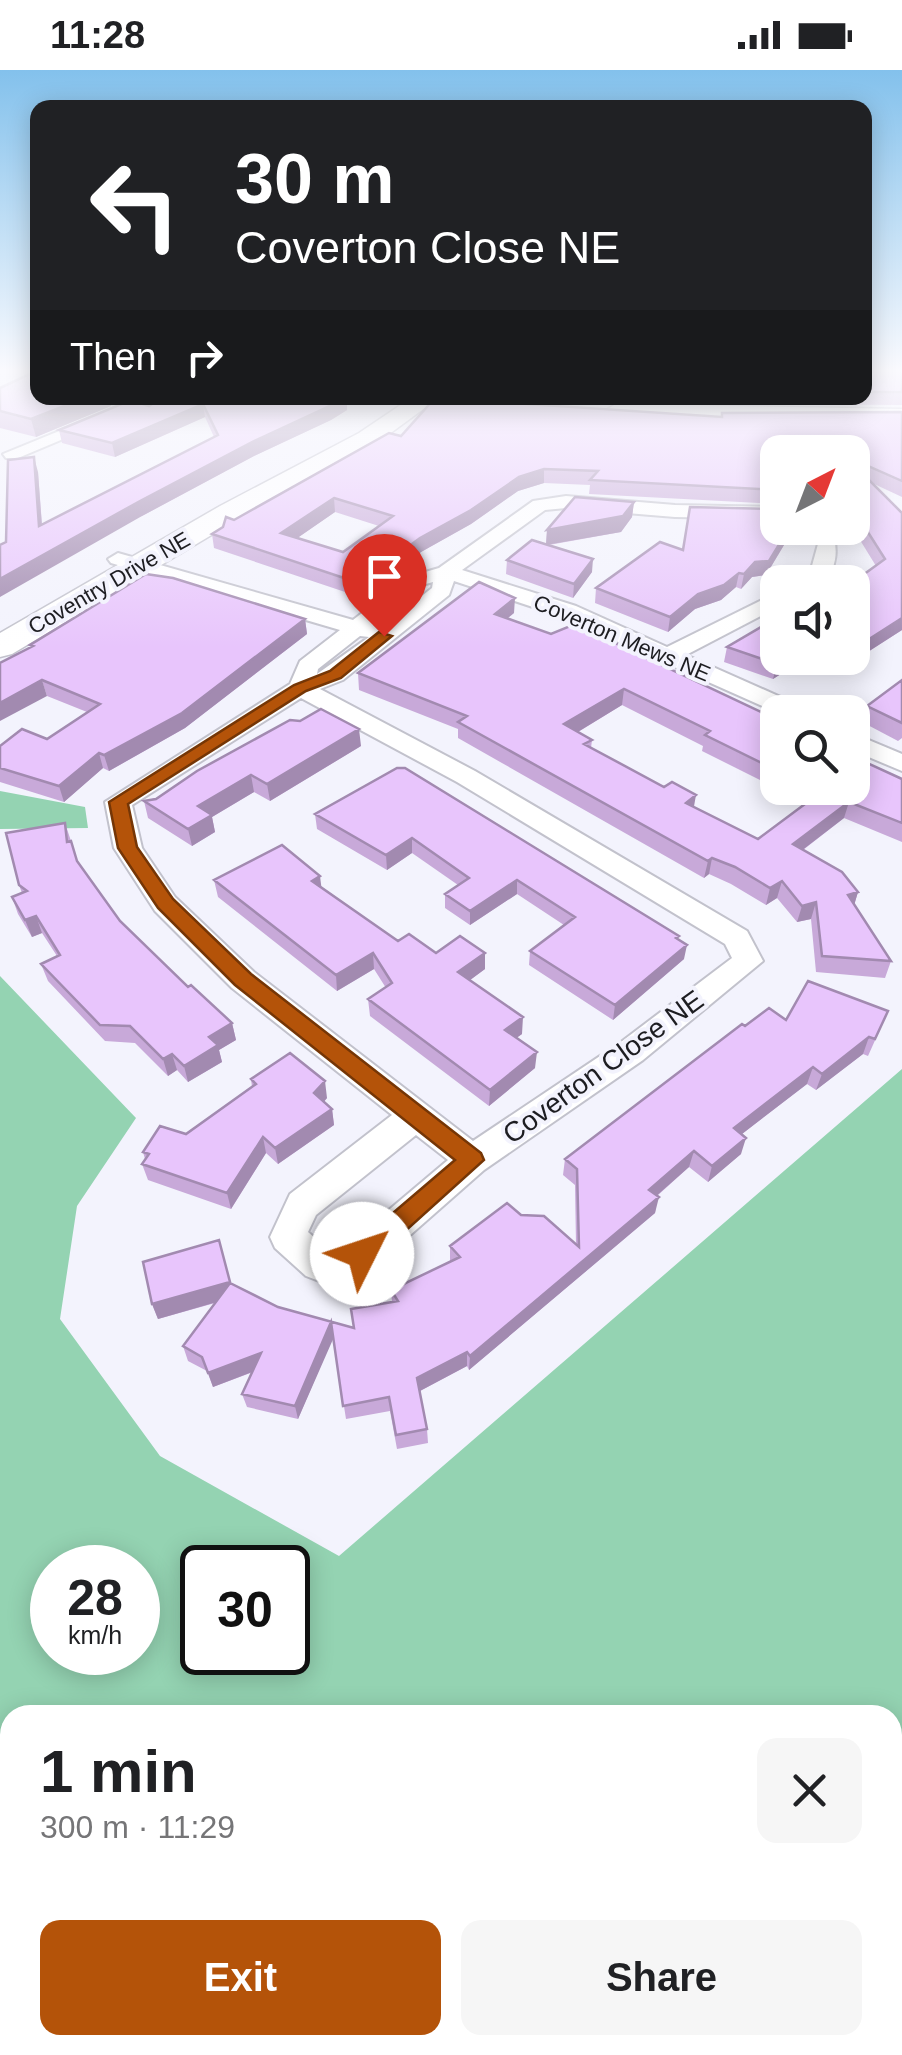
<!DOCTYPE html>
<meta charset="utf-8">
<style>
body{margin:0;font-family:Arial,sans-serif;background:#f6f6f6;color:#202124;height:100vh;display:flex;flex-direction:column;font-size:38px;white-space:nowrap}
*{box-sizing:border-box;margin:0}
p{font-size:32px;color:#757577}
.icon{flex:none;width:55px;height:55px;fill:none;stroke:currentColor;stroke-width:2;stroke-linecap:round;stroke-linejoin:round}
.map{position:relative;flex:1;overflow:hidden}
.side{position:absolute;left:0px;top:1635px;width:902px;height:350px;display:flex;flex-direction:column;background:#fff;border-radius:30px 30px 0 0;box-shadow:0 5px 25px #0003}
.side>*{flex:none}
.guide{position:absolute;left:30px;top:30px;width:842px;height:305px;border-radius:20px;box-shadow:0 5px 25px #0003;background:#202124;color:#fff;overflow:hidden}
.needle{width:65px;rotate:42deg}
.buttons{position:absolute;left:760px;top:365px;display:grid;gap:20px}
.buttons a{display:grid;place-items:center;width:110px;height:110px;border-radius:20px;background:#fff;box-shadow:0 5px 25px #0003;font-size:50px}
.speed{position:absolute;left:30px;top:1475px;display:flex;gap:20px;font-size:50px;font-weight:700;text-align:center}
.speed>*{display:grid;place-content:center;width:130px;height:130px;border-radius:50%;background:#fff;box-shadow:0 5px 25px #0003;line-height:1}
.speed small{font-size:25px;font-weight:400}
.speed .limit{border:5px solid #111;border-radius:15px;background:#fff;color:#111}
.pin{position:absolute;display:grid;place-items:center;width:85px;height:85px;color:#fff;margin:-102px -42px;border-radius:50% 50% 50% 0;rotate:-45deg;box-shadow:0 0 10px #0007}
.pin .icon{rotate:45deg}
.me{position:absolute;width:110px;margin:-55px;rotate:49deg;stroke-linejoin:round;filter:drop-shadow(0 0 8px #0008)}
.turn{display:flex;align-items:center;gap:35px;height:210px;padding:0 40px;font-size:45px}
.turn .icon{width:130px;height:130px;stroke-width:2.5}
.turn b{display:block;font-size:70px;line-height:85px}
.then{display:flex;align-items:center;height:95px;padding:0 40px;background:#0003;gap:20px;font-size:38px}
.round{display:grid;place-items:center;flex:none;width:105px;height:105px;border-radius:20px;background:#f6f6f6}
.head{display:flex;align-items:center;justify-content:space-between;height:170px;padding:0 40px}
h1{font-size:60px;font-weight:700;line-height:75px}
.cta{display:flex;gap:20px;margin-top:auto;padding:20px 40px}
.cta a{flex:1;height:115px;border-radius:20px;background:#b45309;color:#fff;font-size:40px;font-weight:700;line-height:115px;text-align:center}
.cta a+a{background:#f6f6f6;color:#202124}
.status{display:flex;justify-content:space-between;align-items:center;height:70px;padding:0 50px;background:#fff;direction:ltr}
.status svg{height:28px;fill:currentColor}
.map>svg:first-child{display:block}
.green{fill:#94d3b2;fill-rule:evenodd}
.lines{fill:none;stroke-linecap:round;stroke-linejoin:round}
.street-casing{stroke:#c2c2cc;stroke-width:4}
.secondary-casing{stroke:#c2c2cc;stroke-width:3}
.street{fill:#fff;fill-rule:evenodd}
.secondary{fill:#fff;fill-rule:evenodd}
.wall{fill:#c8a9d9;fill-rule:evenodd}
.shaded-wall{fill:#a28ab0}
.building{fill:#e8c5fc;stroke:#a28ab0;stroke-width:2.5;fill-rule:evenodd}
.route{fill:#b45309;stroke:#753606;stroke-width:2.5}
.labels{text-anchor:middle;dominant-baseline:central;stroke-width:8;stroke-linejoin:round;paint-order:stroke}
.far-street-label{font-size:22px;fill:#1d1d21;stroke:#f3f3fd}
.street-label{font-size:28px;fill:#1d1d21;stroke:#f3f3fd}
</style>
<div class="status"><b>11:28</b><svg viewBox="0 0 49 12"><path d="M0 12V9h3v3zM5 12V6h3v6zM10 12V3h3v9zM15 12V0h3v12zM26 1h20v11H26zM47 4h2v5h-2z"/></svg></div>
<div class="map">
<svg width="902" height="1985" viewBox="0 0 902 1985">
<rect width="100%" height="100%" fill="#f3f3fd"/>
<path class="green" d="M0 721 85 737 88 758 0 759Z
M0 906 136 1048 77 1136 60 1249 160 1386 339 1486 902 999V1985H0ZM52 1498H138V1582H52ZM202 1498H288V1582H202ZM10 1645H892V1975H10Z"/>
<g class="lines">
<defs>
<path id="street" d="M140 328H161L18 388H6L3 384Z
M566 426 675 435 778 437V449L675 447 566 438 545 440 462 500 576 536 667 577 778 522V537L686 585 803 637 807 642 778 643 560 546 454 511 449 525 343 610 320 619 475 701 747 861 763 891 643 990 484 1100 375 1196 319 1211 306 1206 275 1178 270 1167 290 1124 392 1045 232 918 155 841 114 778 105 732 290 614 300 591 340 560 111 493 108 489 118 483 353 550 408 507 439 498 533 431ZM433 512 432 518 378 560 373 555 422 515ZM360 566 369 567 317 604 318 599ZM301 628 457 712 725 874 732 888 621 972 473 1071 254 902 175 827 142 778 132 735ZM416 1065 448 1090 352 1171 325 1177 308 1162 316 1145Z
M811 458H830C839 475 838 500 822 512H796L810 503 818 474Z
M852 663 902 684V701L852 680Z"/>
<path id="secondary" d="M411 328 437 329 377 373 240 448 12 584 0 587V563L220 436 359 363Z
M616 334 902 339V353L607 346 604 341Z"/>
</defs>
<use href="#street" class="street-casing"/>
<use href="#secondary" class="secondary-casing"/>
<use href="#street" class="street"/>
<use href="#secondary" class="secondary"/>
</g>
<path class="wall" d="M865 300H902V335L715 334 714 328H865Z
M0 318 111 336 36 367 0 358Z
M161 328H361L347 335V340L331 350 254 386 142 446 6 472 38 402 42 454 214 367 205 347 115 387 62 373 59 360 149 336Z
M535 328H664L663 332Z
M902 342V427L872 413 902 560 835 603 803 590 773 609 724 592 727 577 778 588H852L876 496 852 457V382H778V434L589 424 590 415 544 413 518 421 471 454 421 482 360 527 214 478 212 464 234 450 401 366 721 347 722 343ZM335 442 379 456 343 482 297 468Z
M634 432 632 447 621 462 549 475 592 502 573 528 506 504 507 490 546 474 547 460Z
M784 475 766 505 752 507 741 519 736 517 721 530 695 539 668 562 595 533 596 518 683 480Z
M514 543 508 548 778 650V718H852L902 709V772L844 748 803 780 858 822 854 835 891 891 885 908 816 902 811 849 797 852 777 828 766 835 731 814 709 804 704 808 458 668V659L359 620 358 603ZM622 635 703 676 702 681 806 733 758 769 694 737 591 678 592 670 578 662Z
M305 549 307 564 185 658 109 701 103 698 64 732 0 712V676L47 669 87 642 47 626 30 575Z
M902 610V668L898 671 862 652 867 636Z
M361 676 270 731 254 722 212 747 215 762 192 776 148 748 144 731Z
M397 698 678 870 684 889 613 950 529 895 530 881 564 855 517 824 470 855 445 838V824L458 815 412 783 387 800 317 759 315 744Z
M65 753 78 792 120 851 188 917 232 953 236 970 219 980 222 992 188 1012 177 1000 168 1006 135 973 105 971 48 911 41 894 57 886 42 863 32 867 18 844 12 827 22 823 19 815Z
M214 810 322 817 398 871 436 883H485V899L470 910 522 964 516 968 535 998 489 1036 370 946 368 929 386 918 374 899 337 921 218 827Z
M786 950 881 957 868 986 863 984 816 1020 807 1014 742 1064 741 1084 708 1112 689 1097 657 1126 655 1143 469 1300 467 1296 420 1321 427 1359 428 1373 397 1379 390 1341 346 1349 333 1267 298 1349 247 1337 242 1324 253 1302 213 1317 207 1301 188 1291 183 1276 215 1233 158 1249 152 1234 231 1214 278 1237 354 1258 392 1232 391 1220 450 1192V1176L521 1145 576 1175 575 1115 563 1105 565 1089 745 956Z
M251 1009 327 1028 324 1032 332 1039 334 1055 278 1094 266 1083 231 1139 148 1110 142 1094 145 1089 143 1082 186 1064 252 1017Z"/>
<path class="shaded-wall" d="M85 328H109L111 336 36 367 31 349Z
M345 328H361L347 335V340L331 350 254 386 142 446 0 527V509L140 431 252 372Z
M203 334 205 347 115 387 112 373Z
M34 387 38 402 43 471 39 456Z
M544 399V413L518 421 471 454 421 482 360 527 359 513 420 468 519 407Z
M334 428 335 442 283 478 281 463Z
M634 432 632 447 621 462 546 475 547 460Z
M788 460 784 475 766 505 752 507 741 519 744 504Z
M593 489 592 502 573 528 574 514Z
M739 503 736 517 721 530 695 539 668 562 670 547 698 524Z
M515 528 514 543 494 559 495 544Z
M902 548V560L835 603 840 588H852V580Z
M305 549 307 564 185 658 109 701 104 685Z
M787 588H804L803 590 773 609 777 594Z
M42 610 47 626 0 651V633Z
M624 619 622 635 563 671 564 654Z
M359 659 361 676 270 731 267 714Z
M99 683 103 698 64 732 59 716Z
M251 705 254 722 212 747 215 762 192 776 188 759 198 736Z
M696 725 693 742 686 733Z
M849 732 844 748 788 791 793 774Z
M412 768V783L387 800 386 785Z
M712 788 709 804 704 808 708 791Z
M320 806 322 822 312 811Z
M517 810V824L470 855V841Z
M782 811 777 828 766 835 770 818Z
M858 822 853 839 848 825Z
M816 832 811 849 797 852 802 836Z
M36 846 42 863 32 867 25 850Z
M687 875 684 889 613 950 615 935Z
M373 883 374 899 337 921 336 905Z
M485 883V899L458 919V902Z
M523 947 522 964 505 976V960Z
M232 953 236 970 219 980 222 992 188 1012 184 996 209 967Z
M869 967 863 984 816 1020 822 1004Z
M537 982 535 998 489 1036 490 1020Z
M172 984 177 1000 168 1006 163 989Z
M813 997 807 1014 729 1074 734 1058Z
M325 1011 327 1028 316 1040 314 1023Z
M332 1039 334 1055 278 1094 275 1078Z
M263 1067 266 1083 231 1139 227 1123Z
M746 1068 741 1084 708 1112 712 1096Z
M694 1081 689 1097 646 1135 649 1120Z
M659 1127 655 1143 469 1300 470 1286Z
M219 1170 234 1227 158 1249 152 1234Z
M331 1252 334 1267 298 1349 295 1336Z
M467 1282V1296L418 1322 417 1308Z
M261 1283 265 1297 213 1317 208 1303Z"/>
<path class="building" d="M38 300V328H85L31 349 0 341V318Z
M865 300H902V322H865Z
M161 328H345L330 336 252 372 140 431 0 509V475L6 472 8 390 34 387 39 456 218 365 203 334 112 373 59 360 131 330 149 336Z
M435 328 722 347V343L902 342V411L852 389V382H778V420L590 410 598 401 544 399 519 407 471 440 420 468 359 513 212 464 223 457 226 447 234 450 389 363 401 366ZM334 428 393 446 343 482 281 463Z
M852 393 902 443V548L852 580V513L885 489 852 437Z
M575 427 634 432 623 446 547 460Z
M690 437 778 439V458H782V460H788L769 491 755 492 744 504 739 503 724 515 698 524 670 547 596 518 660 472 683 480Z
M532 470 593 489 574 514 507 490Z
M146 504 173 508 305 549 182 643 104 685 99 683 59 716 0 698V676L22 659 47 669 100 634 42 610 0 633V593L33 576 30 575Z
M479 512 515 528 495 544 551 564 575 554 778 650V701L705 665 710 661 624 619 564 654 592 670 584 674 664 717 672 712 696 725 686 733 758 769 821 722 811 718H852V686L902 709V753L849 732 793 774 842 802 858 822 848 825 891 891 822 886 816 832 802 836 782 811 770 818 735 797 712 788 708 791 458 652 467 646 358 603Z
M778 547V588H787L777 594 727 577Z
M902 610V653L867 636Z
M321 639 359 659 267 714 251 705 198 736 212 745 188 759 144 731 156 729 197 701 290 650 300 651Z
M397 698H405L679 866 676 868 687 875 615 935 530 881 575 847 517 810 470 841 445 824 469 808 412 768 386 785 315 744Z
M65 753 67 772 71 771 77 791 120 851 188 917 191 915 232 953 209 967 218 975 184 996 172 984 163 989 130 956 100 955 41 894 60 885 36 846 25 850 12 827 27 821 19 815 6 763Z
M282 775 320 806 312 811 398 871 409 864 436 883 460 866 485 883 458 902 523 947 505 960 537 982 490 1020 368 929 392 913 373 883 336 905 214 810Z
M808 911 888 941 875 969 869 967 822 1004 813 997 734 1058 746 1068 712 1096 694 1081 649 1120 659 1127 470 1286 467 1282 417 1308 427 1359 396 1365 389 1327 343 1336 331 1252 295 1336 242 1324 261 1283 208 1303 202 1287 183 1276 230 1213 278 1237 354 1258 351 1239 398 1231 391 1220 460 1187 450 1176 507 1133 521 1145 544 1146 579 1177 577 1099 565 1089 742 954 745 956 769 938 786 950Z
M290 983 325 1011 314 1023 332 1039 275 1078 263 1067 227 1123 142 1094 149 1084 143 1082 160 1056 186 1064 256 1014 251 1009Z
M219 1170 230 1212 152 1234 143 1192Z"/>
<linearGradient id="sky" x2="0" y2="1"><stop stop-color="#83c1ec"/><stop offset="0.52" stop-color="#fafafe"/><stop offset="1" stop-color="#fafafe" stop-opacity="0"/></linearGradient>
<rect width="902" height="578" fill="url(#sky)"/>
<path class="route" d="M379 562 392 566 341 608 306 621 128 734 137 777 173 829 251 904 481 1083 484 1090 371 1192 362 1196 353 1192 349 1184 353 1177 455 1090 235 915 158 838 118 778 109 732 294 615 330 601Z"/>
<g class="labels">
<g class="far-street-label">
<text transform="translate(109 513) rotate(-30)">Coventry Drive NE</text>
<text transform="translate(622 568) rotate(23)">Coverton Mews NE</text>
</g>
<g class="street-label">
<text transform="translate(603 997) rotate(-36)">Coverton Close NE</text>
</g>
</g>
</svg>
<div class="buttons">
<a><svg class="needle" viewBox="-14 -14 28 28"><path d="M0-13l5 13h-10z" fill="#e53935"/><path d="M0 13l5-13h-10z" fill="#757577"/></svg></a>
<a><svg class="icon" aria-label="sound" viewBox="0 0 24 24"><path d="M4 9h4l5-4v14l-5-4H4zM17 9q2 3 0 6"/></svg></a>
<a><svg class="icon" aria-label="search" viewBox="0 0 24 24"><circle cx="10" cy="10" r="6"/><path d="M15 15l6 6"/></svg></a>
</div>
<div class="speed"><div>28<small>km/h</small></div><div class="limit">30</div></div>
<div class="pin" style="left:384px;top:566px;background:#d93025"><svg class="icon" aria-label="arrive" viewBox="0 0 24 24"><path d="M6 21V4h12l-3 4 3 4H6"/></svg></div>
<svg class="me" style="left:362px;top:1184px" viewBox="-20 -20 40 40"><circle r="19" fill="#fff"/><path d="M0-13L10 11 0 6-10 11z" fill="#b45309"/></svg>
<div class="guide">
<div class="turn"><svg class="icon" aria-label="left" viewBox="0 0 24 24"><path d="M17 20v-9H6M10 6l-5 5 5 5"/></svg><div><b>30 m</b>Coverton Close NE</div></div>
<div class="then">Then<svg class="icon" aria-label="right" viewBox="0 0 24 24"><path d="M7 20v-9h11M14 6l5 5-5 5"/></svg></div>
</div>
<section class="side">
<div class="head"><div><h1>1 min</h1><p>300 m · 11:29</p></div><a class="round"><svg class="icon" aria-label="close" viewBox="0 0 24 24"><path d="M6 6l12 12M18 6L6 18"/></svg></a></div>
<div class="cta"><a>Exit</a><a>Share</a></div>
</section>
</div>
